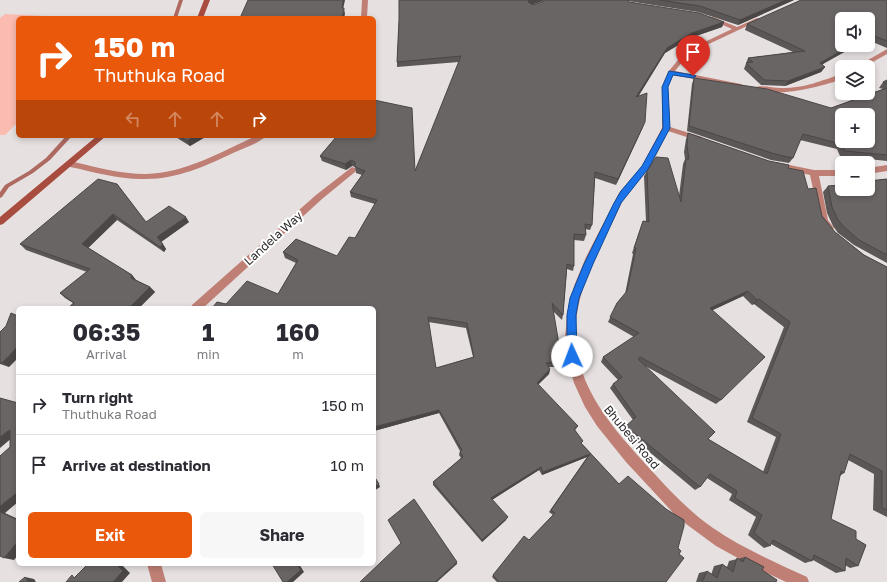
<!DOCTYPE html>
<meta charset="utf-8">
<style>
body{margin:0;font-family:"Golos Text",sans-serif;background:#f7f7f7;color:#2b2b33;height:100vh;display:flex;flex-direction:column;font-size:15px;white-space:nowrap}
*{box-sizing:border-box;margin:0}
p{font-size:13px;color:#7c7c81}
.icon{flex:none;width:22px;height:22px;fill:none;stroke:currentColor;stroke-width:2;stroke-linecap:round;stroke-linejoin:round}
.map{position:relative;flex:1;overflow:hidden}
.details{position:absolute;left:16px;top:306px;width:360px;height:260px;display:flex;flex-direction:column;background:#fff;border-radius:6px;box-shadow:0 2px 6px #0003}
.details>*{flex:none}
.guide{position:absolute;left:16px;top:16px;width:360px;height:122px;border-radius:6px;box-shadow:0 2px 6px #0003;background:#ea580c;color:#fff;overflow:hidden}
.buttons{position:absolute;left:835px;top:12px;display:grid;gap:8px}
.buttons a{display:grid;place-items:center;width:40px;height:40px;border-radius:6px;background:#fff;box-shadow:0 2px 6px #0003;font-size:20px}
.pin{position:absolute;display:grid;place-items:center;width:34px;height:34px;color:#fff;margin:-41px -17px;border-radius:50% 50% 50% 0;rotate:-45deg;box-shadow:0 0 4px #0007}
.pin .icon{rotate:45deg}
.me{position:absolute;width:44px;margin:-22px;rotate:358deg;stroke-linejoin:round;filter:drop-shadow(0 0 3px #0008)}
.turn{display:flex;align-items:center;gap:14px;height:84px;padding:0 12px;font-size:18px}
.turn .icon{width:52px;height:52px;stroke-width:2.5}
.turn b{display:block;font-size:28px;line-height:34px}
.lanes{display:flex;align-items:center;height:38px;padding:0 12px;background:#0003;justify-content:center;gap:20px;direction:ltr}
.lanes .off{opacity:.35}
.eta{display:flex;justify-content:space-evenly;align-items:center;height:68px;text-align:center}
.eta b{font-size:24px;font-weight:700;line-height:28px}
.primary-button{display:flex;gap:8px;margin-top:auto;padding:8px 12px}
.primary-button a{flex:1;height:46px;border-radius:6px;background:#ea580c;color:#fff;font-size:16px;font-weight:700;line-height:46px;text-align:center}
.primary-button a+a{background:#f7f7f7;color:#2b2b33}
ul{padding:0;list-style:none}
li{display:flex;align-items:center;gap:12px;height:60px;padding:0 12px;border-top:1px solid #e1e1e2}
li div{flex:1}
li b{display:block;font-size:15px}
li em{font-style:normal}
.map>svg:first-child{display:block}
.green{fill:#fbbbb0}
.lines{fill:none;stroke-linecap:round;stroke-linejoin:round}
.stream{fill:#ae6a60;fill-rule:evenodd}
.street{fill:#bf7f75;fill-rule:evenodd}
.secondary{fill:#a74c3f;fill-rule:evenodd}
.wall{fill:#5a5756;fill-rule:evenodd}
.shaded-wall{fill:#4a4746}
.building{fill:#696564;stroke:#4a4746;fill-rule:evenodd}
.route{fill:#1a73e8;stroke:#114b97}
.labels{text-anchor:middle;dominant-baseline:central;stroke-width:4;stroke-linejoin:round;paint-order:stroke}
.street-label{font-size:12px;fill:#2d2b2b;stroke:#fff}
</style>
<div class="map">
<svg width="887" height="582" viewBox="0 0 887 582">
<rect width="100%" height="100%" fill="#e6e1e0"/>
<path class="green" d="M5 14 86 18H18V122L5 135H0V18Z"/>
<g class="lines">
<path class="stream" d="M179 0H183L177 18H173Z
M66 136H72L50 160 33 173 9 187 2 197 0 198V192L5 185 29 171 46 158Z"/>
<path class="street" d="M362 0H368L367 18H361Z
M709 17H713L737 27 757 18 762 19 696 50 687 56 675 71 741 84 744 86 741 88 673 75 668 87 670 127 702 137 703 139 699 141 668 131C662 143 656 157 648 169 642 178 633 185 627 194 621 202 618 212 613 221 600 246 587 271 580 299 561 372 606 421 652 471 671 492 690 512 713 528 742 548 775 562 807 577L809 582H786L756 568 716 546 678 518 626 462 597 426 585 407 574 383 568 362 565 339 567 314 574 286 586 257 619 193 642 166 662 128V87L668 72 683 54 692 48 732 29 709 19Z
M887 49V54L864 67H856Z
M842 74V79C824 86 770 100 754 88 759 84 773 88 781 88 807 88 819 81 842 74Z
M256 136H266C258 144 243 148 233 153 206 166 177 179 146 179 120 180 95 172 70 167L66 164 70 161C95 167 120 174 146 174 185 173 221 152 256 136Z
M775 162 814 170H842V176H819L828 220 834 228 832 230H826L820 221 810 175 772 167V163Z
M887 165V171L868 174V168Z
M352 167 355 168 356 170 355 172 322 199 203 308H191L192 305 316 195Z
M147 564H161L166 582H152Z"/>
<path class="secondary" d="M204 0H210L203 18H197Z
M97 136H106L3 224 0 225V217Z"/>
</g>
<path class="wall" d="M399 0H545L532 4 533 5 547 0H794L738 25 698 12 628 1 629 2 724 22 722 27 690 38 665 53 638 96 643 127 616 185 595 178 592 225 590 230 585 229 586 235 584 241 574 240V266L573 271 567 269 563 315 562 320 553 311 562 362 560 367H548L550 369 549 374 538 385 578 426 576 429 575 430 581 443 678 548 679 554 666 582H497L492 577 493 575 529 540 553 515 549 512 587 457 542 475 539 470 492 500 506 520 482 542 433 485V482L461 458 459 455 460 451 439 413 374 431V308L226 304 278 294 296 263 285 258 283 252 337 256 355 238 375 204 351 197 350 192 362 175 356 173 355 167 352 166 346 170 322 161 320 156 337 136 415 171 459 62 397 67V62L399 20ZM428 322 466 328 473 357 436 368Z
M887 0V48L868 40V19L822 65 825 67 821 72 785 86 761 85 744 69 748 58 793 52 745 30 747 24Z
M694 78 831 108 883 89 879 88 883 82 887 80V161L840 156 837 149 800 140 793 158 789 163 771 160 687 131 692 84Z
M688 133 788 168 808 189 822 216 835 232 864 255 887 267V517L873 510 874 474 848 460 844 473 840 476 831 519 856 539 858 566 850 568 845 565V571L836 573 813 560 812 561 805 563 771 544 770 546 764 548 748 535 756 517 729 500 732 494 707 478 700 487 695 490 623 430 633 420 610 388 613 384 618 380 601 362 603 357 634 337 608 322 617 303 625 294 633 254 632 253 641 227 643 221 646 222 644 176 647 171 679 196 683 164 685 159 684 152 686 139ZM743 296 752 305 754 304 784 327 747 422 776 437 763 472 708 439 645 366 716 404 721 400 713 310Z
M174 136H207L190 146Z
M887 179V263L854 245 838 233 833 226 827 213 823 192 828 186Z
M117 184 146 222H189L161 242 166 249 164 252 117 220 88 248 132 275 136 280 150 287 155 292 139 308H68L73 303 65 298 60 293 87 272 26 250 20 244Z
M0 332 9 367 0 364Z
M745 557 776 582H696L699 573 707 571 711 575 714 566 722 564 727 567 729 561Z"/>
<path class="shaded-wall" d="M343 0H345L342 14V8Z
M529 0H545L529 6 528 2Z
M786 0H794L738 25 740 20Z
M344 8 345 14 344 18H342Z
M724 22 722 27 690 38 665 53 635 102 636 97 667 48 692 33Z
M851 45H857L816 68 820 63Z
M825 67 821 72 785 86 788 81Z
M645 122 643 127 616 185 618 179Z
M195 136H207L190 146 187 141Z
M351 160 352 166 346 170 345 164Z
M113 214 117 220 86 250 82 244Z
M186 217 189 222 161 242 157 237Z
M163 244 166 249 164 252 160 247Z
M132 275 136 280 131 278Z
M150 287 155 292 139 308H129Z
M748 291 743 296 706 313 710 308Z
M759 299 754 304 752 305 757 300Z
M18 346V358L9 367 2 363Z
M550 369 549 374 535 387 537 383Z
M439 410V413L374 431V427Z
M10 430 13 437 0 448V437L5 433Z
M590 454 587 457 542 475 543 472Z
M541 467 539 470 490 501 491 498Z
M379 484 380 487 374 491V487Z
M18 492V502L5 513 18 519V520L0 512V506Z
M508 517 506 520 482 542V540Z
M18 541V555L14 560 4 558Z
M457 562V564L437 582H435Z
M116 564H121L130 573 122 582H113Z
M297 564H299L304 572 293 582H287Z
M25 577 34 579 36 582H28Z"/>
<path class="building" d="M248 0H343L342 8H344L342 18H240Z
M399 0H531H529L528 2 533 5 547 0H627L629 2 699 13 724 22 692 33 667 48 636 97 647 93 645 122 618 179 595 172 592 225 585 224 586 235 574 234V266L567 264 563 315 552 303 562 362 546 363 550 369 537 383 578 426 574 429 583 441 581 443 619 484 628 476 666 509 684 520V526L678 548 681 551 679 554 684 558 666 582H499L493 575 524 536 529 540 555 513 551 510 590 454 543 472 541 467 491 498 508 517 482 540 433 482 463 457 460 452 462 450 439 410 374 427V308H212L217 302 226 304 247 281 278 294 298 260 283 252 296 239 337 256 349 237 355 238 377 200 350 192 365 171 355 167V162L351 160 345 164 320 156 337 136H374V100L412 108 415 171 461 56 397 62 399 20ZM428 317 467 323 474 357 436 368Z
M659 0H786L740 20 700 6Z
M801 0H887V41L870 34 868 35V19H842V45H851L820 63 825 67 788 81 764 80 746 63 753 62 748 58 805 51 747 24Z
M694 78 767 89 831 108 887 88V155L845 151 841 144 803 134 793 158 775 154 689 126ZM842 115H868V141H842Z
M887 80V84L883 82Z
M688 133 769 161 789 165 788 168 803 171 808 189 816 188 822 216 835 232 864 255 887 267V510L882 508V471L850 454 844 473 841 471 831 519 856 531V539L866 545 858 566 846 558 845 571 814 555 812 561 773 540 770 546 754 533 762 515 735 498 737 491 710 474 700 487 626 426 636 417 613 384 622 377 603 357 639 333 610 317 617 303 627 291 636 248H634L643 221 649 222 647 171 656 157 668 158 681 202 686 159H689L687 146ZM748 291 757 300 759 299 790 322 752 418 781 434 767 474 708 439 715 432 638 359 640 357 721 400 765 357 710 308Z
M179 136H195L187 141Z
M98 179 117 184 146 222 169 206 186 217 157 237 163 244 160 247 113 214 82 244 132 275 131 278 150 287 129 308H68L74 303 60 293 90 269 20 244Z
M887 179V255L859 240 844 227 838 220 832 207 828 186 842 185V189H868V181Z
M11 313 18 316V346L2 363 0 362V332L6 326Z
M0 398 18 403V492L0 506V456L10 447V430L5 433 0 437Z
M374 476 379 484 374 487Z
M414 499 457 562 435 582H360L401 543 388 520Z
M0 512 18 520V541L4 558 0 556Z
M745 557 764 567 762 570 777 580 776 582H702L707 571 717 578 722 564 733 572 737 558 743 562Z
M88 564H116L123 571 113 582H66L72 575 74 578Z
M272 564H297L301 570 287 582H283Z
M25 577 28 582H19Z"/>
<path class="route" d="M669 71 693 75 696 76 693 78 673 75 668 87 670 128 648 169 621 203 593 264 579 298 576 315 577 356 575 360 572 361 568 360 567 356V315L570 298 584 264 614 203 621 191 642 166 663 128 662 87Z"/>
<g class="labels">
<g class="street-label">
<text transform="translate(273 238) rotate(-42)">Landela Way</text>
<text transform="translate(632 437) rotate(50)">Bhubesi Road</text>
</g>
</g>
</svg>
<div class="buttons">
<a><svg class="icon" aria-label="sound" viewBox="0 0 24 24"><path d="M4 9h4l5-4v14l-5-4H4zM17 9q2 3 0 6"/></svg></a>
<a><svg class="icon" aria-label="layers" viewBox="0 0 24 24"><path d="M12 4l9 5-9 5-9-5zM3 14l9 5 9-5"/></svg></a>
<a>+</a>
<a>−</a>
</div>
<div class="pin" style="left:693px;top:76px;background:#d93025"><svg class="icon" aria-label="arrive" viewBox="0 0 24 24"><path d="M6 21V4h12l-3 4 3 4H6"/></svg></div>
<svg class="me" style="left:572px;top:356px" viewBox="-20 -20 40 40"><circle r="19" fill="#fff"/><path d="M0-13L10 11 0 6-10 11z" fill="#1a73e8"/></svg>
<div class="guide">
<div class="turn"><svg class="icon" aria-label="right" viewBox="0 0 24 24"><path d="M7 20v-9h11M14 6l5 5-5 5"/></svg><div><b>150 m</b>Thuthuka Road</div></div>
<div class="lanes"><svg class="icon off" aria-label="left" viewBox="0 0 24 24"><path d="M17 20v-9H6M10 6l-5 5 5 5"/></svg><svg class="icon off" aria-label="ahead" viewBox="0 0 24 24"><path d="M12 20V5M6 11l6-6 6 6"/></svg><svg class="icon off" aria-label="ahead" viewBox="0 0 24 24"><path d="M12 20V5M6 11l6-6 6 6"/></svg><svg class="icon" aria-label="right" viewBox="0 0 24 24"><path d="M7 20v-9h11M14 6l5 5-5 5"/></svg></div>
</div>
<section class="details">
<div class="eta">
<div><b>06:35</b><p>Arrival</p></div>
<div><b>1</b><p>min</p></div>
<div><b>160</b><p>m</p></div>
</div>
<ul>
<li><svg class="icon" aria-label="right" viewBox="0 0 24 24"><path d="M7 20v-9h11M14 6l5 5-5 5"/></svg><div><b>Turn right</b><p>Thuthuka Road</p></div><em>150 m</em></li>
<li><svg class="icon" aria-label="arrive" viewBox="0 0 24 24"><path d="M6 21V4h12l-3 4 3 4H6"/></svg><div><b>Arrive at destination</b></div><em>10 m</em></li>
</ul>
<div class="primary-button"><a>Exit</a><a>Share</a></div>
</section>
</div>
